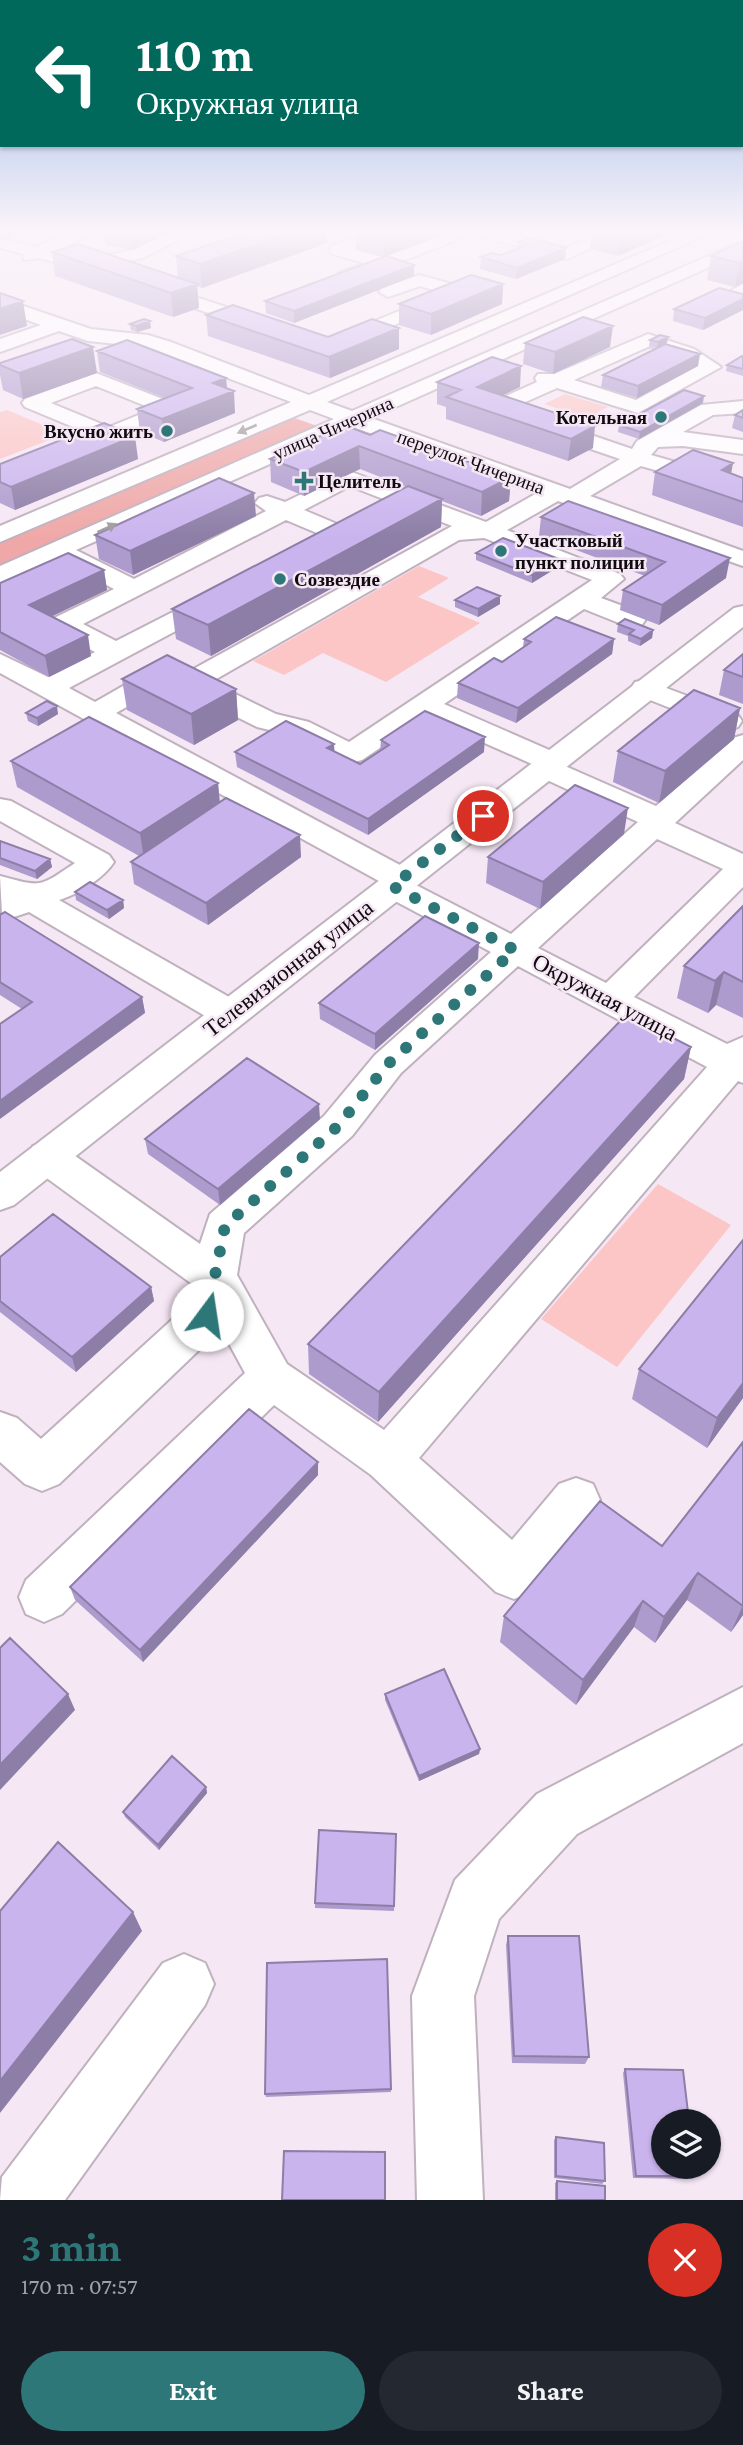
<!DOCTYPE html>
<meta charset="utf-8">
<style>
body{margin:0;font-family:"Crimson Pro",serif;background:#242831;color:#f1f3f6;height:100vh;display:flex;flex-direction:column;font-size:26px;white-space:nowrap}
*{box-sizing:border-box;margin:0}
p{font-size:23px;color:#9ea1a6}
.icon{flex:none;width:38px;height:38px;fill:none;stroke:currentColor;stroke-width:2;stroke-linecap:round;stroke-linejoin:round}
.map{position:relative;height:2200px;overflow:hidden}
.details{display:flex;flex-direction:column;background:#171b24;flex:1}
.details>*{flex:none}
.top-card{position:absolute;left:0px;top:0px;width:744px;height:147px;box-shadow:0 2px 5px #0004;background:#00695c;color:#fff;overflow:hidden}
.controls{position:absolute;left:651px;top:2109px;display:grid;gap:14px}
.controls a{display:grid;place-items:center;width:70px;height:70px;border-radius:50%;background:#171b24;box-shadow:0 2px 5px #0004;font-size:35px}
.pin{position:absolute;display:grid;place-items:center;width:60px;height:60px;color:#fff;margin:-30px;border:4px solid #fff;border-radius:50%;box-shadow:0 2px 7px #0007}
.me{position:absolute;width:77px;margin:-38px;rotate:14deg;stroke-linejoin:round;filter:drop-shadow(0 0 5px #0008)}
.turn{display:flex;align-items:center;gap:24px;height:147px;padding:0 21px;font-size:32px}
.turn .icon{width:91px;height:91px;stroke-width:2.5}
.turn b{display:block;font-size:49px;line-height:60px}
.round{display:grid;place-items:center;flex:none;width:74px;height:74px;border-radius:37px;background:#242831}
.summary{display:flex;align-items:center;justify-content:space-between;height:119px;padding:0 21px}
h1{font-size:42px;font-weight:700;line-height:52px;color:#2e7779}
.cta{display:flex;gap:14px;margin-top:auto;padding:14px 21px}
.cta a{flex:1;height:80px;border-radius:42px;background:#2e7779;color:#fff;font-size:28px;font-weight:700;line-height:80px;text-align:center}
.cta a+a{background:#242831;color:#f1f3f6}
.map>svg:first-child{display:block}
.green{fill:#fbc6c5}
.forest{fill:#efa8a7}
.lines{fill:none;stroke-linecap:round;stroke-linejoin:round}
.minor-casing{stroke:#bfb1be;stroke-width:4}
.major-casing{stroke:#bfb1be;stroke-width:4}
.minor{fill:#fff;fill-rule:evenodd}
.major{fill:#fff;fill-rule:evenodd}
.wall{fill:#ae9bcd}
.shaded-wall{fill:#8d7ea7}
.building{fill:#cab4ee;stroke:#8d7ea7;stroke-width:2}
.oneway{fill:#9f9d9f}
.route{stroke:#2e7779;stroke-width:12;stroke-dasharray:0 21.6}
.poi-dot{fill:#2e7779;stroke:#f6e7f5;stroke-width:2.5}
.labels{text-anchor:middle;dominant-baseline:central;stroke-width:5;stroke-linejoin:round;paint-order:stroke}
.far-poi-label{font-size:19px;font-weight:bold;fill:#0f0b0f;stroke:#f6e7f5;text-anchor:start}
.far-street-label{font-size:19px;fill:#0f0b0f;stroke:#f6e7f5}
.street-label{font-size:23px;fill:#0f0b0f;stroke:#f6e7f5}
</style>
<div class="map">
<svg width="743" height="2200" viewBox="0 0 743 2200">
<rect width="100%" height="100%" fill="#f6e7f5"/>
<path class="green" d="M565 394 608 407 587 418 544 404Z
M7 410 65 434 0 459V412Z
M419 566 449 578 418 597 480 623 386 682 323 653 284 675 253 661Z
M658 1184 731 1225 617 1367 541 1319Z"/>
<path class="forest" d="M283 414 329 430 0 575V534Z"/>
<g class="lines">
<defs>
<path id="minor" d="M76 231H98L55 252 85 260 132 250 174 231H196L143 258 85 270 39 258 24 260 23 254 0 248V238L36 247Z
M374 231H398L355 250 381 257 451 231H499L565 248 605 231H627L567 259 472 234 351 281H339L336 277 339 273 365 263 332 254 329 250 332 246Z
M693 231H715L327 402 352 411 743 241V252L371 418 570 489 620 459 486 413 482 409 486 405 537 382 535 378 538 374H554L648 334 694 349 721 367 638 413 557 388 512 408 632 449 637 441 701 405 743 401V413L713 415 683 432 743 440V454L683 446 658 447 651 455 743 481V495L641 466 590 496 743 551V566L558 501 507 530 620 574 624 579 601 598 642 613 646 619 642 625H624L584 609 444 704 563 756 567 762 565 766 656 806 733 738 743 735V760L675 823 743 854V887L634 997 727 1044 743 1037V1083L738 1081 419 1458 512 1540 559 1484 576 1478 593 1484 600 1500 593 1516 532 1592 514 1599 496 1592 371 1475 274 1405 62 1614 44 1622 26 1614 19 1597 26 1580 245 1373 221 1329 59 1484 42 1491 25 1484 0 1462V1412L17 1418 41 1439 187 1306 192 1284 33 1168 27 1157 33 1146 47 1142 61 1146 200 1244 210 1214 324 1116 375 1055 491 952 380 893 375 886 379 881 0 673V654L48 677 95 652 54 630 50 624 54 618 114 589 56 559 0 583V566L334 419 310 410 0 542V526L291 402 146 347 88 341 59 331 0 352V339L41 325 0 310V298L91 329 148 335 171 342 309 395ZM650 346 696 367 636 400 574 380ZM353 427 537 493 486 522 349 471 285 502 267 496 259 498 255 503 266 511 134 579 76 550ZM350 486 452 526 188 672 161 668 151 670 95 702 69 688 228 603 232 598 228 593H210L116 641 83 624 286 520 331 539H349L352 534 349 529 304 510ZM484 538 592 580 349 742 309 722 276 714 211 682 459 540ZM165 685 177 687 257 727 290 735 351 763 362 760 426 717 532 764 530 768 534 774 638 822 511 934 414 884 417 879 413 872 116 713ZM657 839 723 869 606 983 538 948ZM518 966 707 1067 384 1430 287 1364 237 1275 244 1233 352 1136 401 1073Z
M419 275 466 288 469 292 345 347H331L328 343 331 339 443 293 420 286 388 297 379 292 382 288Z
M150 282 275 323 278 327 268 333 261 331 144 291 141 287 144 283Z
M743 284V295L735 294 732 290Z
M96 373 178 405 182 409 178 413 109 442 25 407 22 403 25 399ZM96 386 153 409 109 427 51 403Z
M645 680 738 715 742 721 738 727 728 730 718 727 635 694 631 688 635 682Z
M0 799 11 801 109 855 114 862C104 878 77 895 59 900L243 1005 248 1014 243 1023 230 1027 217 1023 29 912 14 917 2 914 0 876C42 887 38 888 75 863L0 821Z
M743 1687V1743L577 1834 499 1919 474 1996 483 2200H417L412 1996 455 1880 537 1794Z
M184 1954 205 1963 214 1984 205 2005 65 2200H0L2 2177 163 1963Z"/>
<path id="major" d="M743 606V627L14 1205 0 1210V1172L734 608Z"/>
</defs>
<use href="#minor" class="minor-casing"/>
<use href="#major" class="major-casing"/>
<use href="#minor" class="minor"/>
<use href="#major" class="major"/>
</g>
<path class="wall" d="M0 231H27L5 240 0 239Z
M104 231H174L132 250 106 245Z
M356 231H453L384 257 356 249Z
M592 231H675L618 256 590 249Z
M743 241 735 287 707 280 711 256Z
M518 242 566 248 565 259 516 279 480 269 481 257 501 255 518 248Z
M327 243 202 288 197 286 199 308 173 317 55 276 52 252 178 277 176 256Z
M414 276 294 323 266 313 265 301Z
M503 284 502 304 431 335 399 325V304Z
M743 294V310L703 330 673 321 674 309Z
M206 315 328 337 399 328V349L330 378 208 336Z
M130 324 151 328 137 332 131 330Z
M668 337 666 344 698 366 637 398 601 387 603 375 656 348 649 346 650 340Z
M525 343 610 347 553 374 523 364Z
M97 351 226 378 227 388 235 413 164 442 140 432 137 409 165 398 100 372Z
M743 357V376L726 371 727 365Z
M0 363 97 373 23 399 3 390 0 375Z
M437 382 520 387 503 395 593 448 568 461 446 419V407L437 404Z
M703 403 639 439 618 432 619 425Z
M743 410V432L732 428 735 415Z
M370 435 511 477 509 501 481 516 442 501 441 527 211 656 176 639 172 609 406 487 360 469 304 496 271 482 270 459Z
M138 459 15 510 0 503V464Z
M655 472 731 474 743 478V527L652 495Z
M256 516 133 575 99 559 95 535Z
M541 517 726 578 659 625 620 610 623 590 645 576 539 536Z
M476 553 559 559 558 567 532 583 476 560Z
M104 570 107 590 51 617 91 656 49 677 0 650V583Z
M500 596V604L478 617 455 607V600Z
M618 624 653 630 652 638 640 646 628 641V636L617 632Z
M524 639H614L612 654 516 723 457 698 458 683 502 662 523 647Z
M743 654V704L719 695 724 670Z
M122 679 236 689 238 720 194 745 127 710Z
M740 708 734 739 659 803 613 782 618 751Z
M26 713 58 714 38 726 28 721Z
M381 740 484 752 368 835 237 767 235 752 334 744V752L360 764 380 751Z
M11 761 218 783 220 802 301 857 208 925 134 884 131 862 139 856 17 787Z
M624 834 540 909 486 883 488 857Z
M0 841 50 859 52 867 37 879 0 865Z
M75 892 123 900 124 908 109 919 76 900Z
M743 906V1018L716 1005 708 1013 677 998 684 966Z
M0 915 142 997 145 1013 22 1009 0 995Z
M478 959 375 1050 320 1019 319 1003Z
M691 1047 684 1079 378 1422 309 1374 308 1344Z
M320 1119 220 1205 148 1154 145 1139Z
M0 1257 151 1287 154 1301 76 1372 0 1312Z
M639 1369 743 1398 707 1448 632 1399Z
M743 1442V1615L731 1632 687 1600 655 1643 634 1627 576 1705 500 1642 504 1616 662 1546Z
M318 1462V1475L143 1662 75 1600 70 1587Z
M385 1694 480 1749 479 1754 419 1781 385 1700Z
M206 1787 207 1793 159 1850 125 1817 123 1812Z
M396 1834 394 1911 315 1908V1903Z
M508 1936 589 2057 585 2064 512 2063 506 1945Z
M625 2069 696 2176 692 2179 633 2178 623 2073Z
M391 2089V2092L266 2097 265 2094Z
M556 2137 605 2181 602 2184 554 2178V2140Z
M557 2181 605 2200H555V2183Z"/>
<path class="shaded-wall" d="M4 231H27L5 240Z
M130 231H174L132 250Z
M295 231H327V243L202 288 200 264Z
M391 231H453L384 257V233Z
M634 231H675L618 256 620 237Z
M566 248 565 259 516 279 517 268Z
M743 261V283L735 287 739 263Z
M414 265V276L294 323V311Z
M197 284 199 308 173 317 171 293Z
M503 284 502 304 431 335V314Z
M743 299V310L703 330 705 318Z
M23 301 27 326 0 335V309Z
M150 321 151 328 137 332 136 326Z
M613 326 610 347 553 374 555 352Z
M399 328V349L330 378 329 357Z
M668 337 667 343 657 348 658 342Z
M93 347 97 373 23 399 19 373Z
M700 354 698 366 637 398 638 386Z
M521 366 520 387 478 407 477 387Z
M226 378 227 394 234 391 235 413 164 442 162 419 213 383Z
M704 396 703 403 639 439 640 432Z
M595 426 593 448 568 461 571 439Z
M135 436 138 459 15 510 11 487Z
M359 446 360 469 304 496V472Z
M733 463 729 486 722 470Z
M511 477 509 501 481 516 482 492Z
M254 493 256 516 133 575 130 551Z
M442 499 441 527 211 656 208 625Z
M730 558 726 578 659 625 662 605Z
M559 559 558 567 532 583V575Z
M104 570 107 590 33 625 29 605Z
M500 596V604L478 617V609Z
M653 630 652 638 640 646 641 639Z
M88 635 91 656 49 677 45 656Z
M614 639 612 654 516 723 518 708Z
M236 689 238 720 194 745 191 714Z
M57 706 58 714 38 726 37 718Z
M740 708 734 739 659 803 665 771Z
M485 737 484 752 368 835V819Z
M334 744 335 759 327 748Z
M218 783 220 809 144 859 140 833Z
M628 808 624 834 540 909 543 882Z
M300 835 301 857 208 925 206 903Z
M50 859 52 867 37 879 35 871Z
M123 900 124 908 109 919 107 910Z
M479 943 478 959 375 1050V1034Z
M724 972 716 1005 708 1013 715 981Z
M142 997 145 1013 0 1119V1101Z
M691 1047 684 1079 378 1422 379 1392Z
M319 1104 320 1119 220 1205 218 1189Z
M151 1287 154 1301 76 1372 72 1357Z
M743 1383V1398L707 1448 717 1418Z
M318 1462V1475L143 1662 140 1650Z
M698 1573 687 1600 655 1643 664 1617Z
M643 1601 634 1627 576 1705 583 1680Z
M743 1605V1615L731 1632Z
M68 1694 75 1710 0 1790V1765Z
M480 1749 479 1754 419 1781V1776Z
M206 1787 207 1793 159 1850 158 1845Z
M133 1912 142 1931 0 2113V2081Z"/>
<path class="building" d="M251 231H295L200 264 176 256Z
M376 231H391L384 233Z
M596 231H634L620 237Z
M530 238 566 248 517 268 481 257 492 253 501 255 527 245 518 242Z
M743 241V261L739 263 711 256Z
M78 244 197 284 171 293 52 252Z
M386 256 414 265 294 311 265 301Z
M471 275 503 284 431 314 399 304Z
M719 288 743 294V299L705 318 674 309Z
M0 293 23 301 0 309Z
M233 305 328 337 372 319 399 328 329 357 206 315Z
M583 317 613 326 555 352 525 343Z
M144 319 150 321 136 326 130 324Z
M660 335 668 337 658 342 650 340Z
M72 339 93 347 19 373 0 365V363Z
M127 340 226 378 213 383 234 391 162 419 137 409 192 388 97 351Z
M665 344 700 354 638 386 603 375Z
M742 356 743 357V369L727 365Z
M492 357 521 366 477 387 595 426 571 439 446 397 461 390 437 382Z
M684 390 704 396 640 432 619 425Z
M743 410V418L735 415Z
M104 423 135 436 11 487 0 482V464Z
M344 425 370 435 380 430 511 477 482 492 359 446 304 472 270 459Z
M693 450 733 463 722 470 743 478V502L655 472Z
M219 478 254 493 130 551 95 535Z
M408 486 442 499 208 625 172 609Z
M568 501 730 558 662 605 623 590 665 562 541 517Z
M503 538 559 559 532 575 476 553Z
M68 553 104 570 29 605 88 635 45 656 0 632V583Z
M477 587 500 596 478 609 455 600Z
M556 617 614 639 518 708 458 683 494 658 502 662 531 642 524 639Z
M625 619 653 630 641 639 629 634 634 630 618 624Z
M743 654V677L724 670Z
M167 655 236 689 191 714 122 679Z
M694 690 740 708 665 771 618 751Z
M47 701 57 706 37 718 26 713Z
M425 711 485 737 368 819 235 752 286 721 334 744 327 748 360 764 389 745 381 740Z
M89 717 218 783 140 833 11 761Z
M575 785 628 808 543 882 488 857Z
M226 798 300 835 206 903 131 862Z
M0 841 50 859 35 871 0 858Z
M90 882 123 900 107 910 75 892Z
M743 906V982L724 972 715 981 684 966Z
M5 912 142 997 0 1101V1024L32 1002 0 982V915Z
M425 916 479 943 375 1034 319 1003Z
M627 1014 691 1047 379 1392 308 1344Z
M247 1058 319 1104 218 1189 145 1139Z
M53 1214 151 1287 72 1357 0 1301V1257Z
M743 1240V1383L717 1418 639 1369Z
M249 1409 318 1462 140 1650 70 1587Z
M743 1442V1606L698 1573 664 1617 643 1601 583 1680 504 1616 600 1501 662 1546Z
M10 1638 68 1694 0 1765V1648Z
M444 1669 480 1749 419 1776 385 1694Z
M172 1756 206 1787 158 1845 123 1812Z
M319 1830 396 1834 394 1906 315 1903Z
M58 1842 133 1912 0 2081V1911Z
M508 1936H579L589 2057 514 2056Z
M387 1959 391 2089 265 2094 267 1963Z
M625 2069 683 2070 689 2121H663V2166H694L696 2176H636Z
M556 2137 604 2143 605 2181 556 2176Z
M284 2151 385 2152V2200H282Z
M557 2181 605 2186V2200H557Z"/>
<defs><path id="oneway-solid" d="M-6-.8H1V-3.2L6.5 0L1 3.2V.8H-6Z" transform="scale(1.75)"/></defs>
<g class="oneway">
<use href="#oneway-solid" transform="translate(247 429) rotate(157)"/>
<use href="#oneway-solid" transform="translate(107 528) rotate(-24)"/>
</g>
<linearGradient id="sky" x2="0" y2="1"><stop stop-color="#89aee4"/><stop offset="0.43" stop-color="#fbf4fa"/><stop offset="1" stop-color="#fbf4fa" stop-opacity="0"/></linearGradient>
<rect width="743" height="539" fill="url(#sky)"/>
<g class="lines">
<path class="route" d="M207 1315 225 1226 338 1126 388 1064 515 950 392 886 483 816"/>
</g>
<g class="poi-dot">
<circle cx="661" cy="417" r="7"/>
<circle cx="167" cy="431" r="7"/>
<path d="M300.5 470.5h7v7h7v7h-7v7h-7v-7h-7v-7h7z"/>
<circle cx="501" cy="551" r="7"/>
<circle cx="280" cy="579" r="7"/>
</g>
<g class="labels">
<g class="far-poi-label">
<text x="647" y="417" text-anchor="end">Котельная</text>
<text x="153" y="431" text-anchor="end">Вкусно жить</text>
<text x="318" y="481">Целитель</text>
<text x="515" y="540">Участковый<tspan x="515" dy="22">пункт полиции</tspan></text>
<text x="294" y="579">Созвездие</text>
</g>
<g class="far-street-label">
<text transform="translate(333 428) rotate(-24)">улица Чичерина</text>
<text transform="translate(471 462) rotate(20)">переулок Чичерина</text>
</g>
<g class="street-label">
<text transform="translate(288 968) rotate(-38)">Телевизионная улица</text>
<text transform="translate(605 997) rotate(28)">Окружная улица</text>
</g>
</g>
</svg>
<div class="controls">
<a><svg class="icon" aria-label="layers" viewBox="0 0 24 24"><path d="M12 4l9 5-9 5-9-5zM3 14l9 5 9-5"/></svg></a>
</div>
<div class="pin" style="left:483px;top:816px;background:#d93025"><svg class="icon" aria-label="arrive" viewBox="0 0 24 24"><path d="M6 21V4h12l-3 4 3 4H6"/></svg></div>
<svg class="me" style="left:207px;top:1315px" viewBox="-20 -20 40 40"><circle r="19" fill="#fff"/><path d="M0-13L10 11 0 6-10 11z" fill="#2e7779"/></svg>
<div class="top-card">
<div class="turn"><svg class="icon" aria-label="left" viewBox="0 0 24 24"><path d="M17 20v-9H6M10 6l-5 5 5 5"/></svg><div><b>110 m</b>Окружная улица</div></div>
</div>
</div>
<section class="details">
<div class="summary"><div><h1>3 min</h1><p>170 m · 07:57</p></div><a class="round" style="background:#d93025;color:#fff"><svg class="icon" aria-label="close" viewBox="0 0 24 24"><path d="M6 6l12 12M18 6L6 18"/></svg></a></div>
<div class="cta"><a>Exit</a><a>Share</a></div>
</section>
